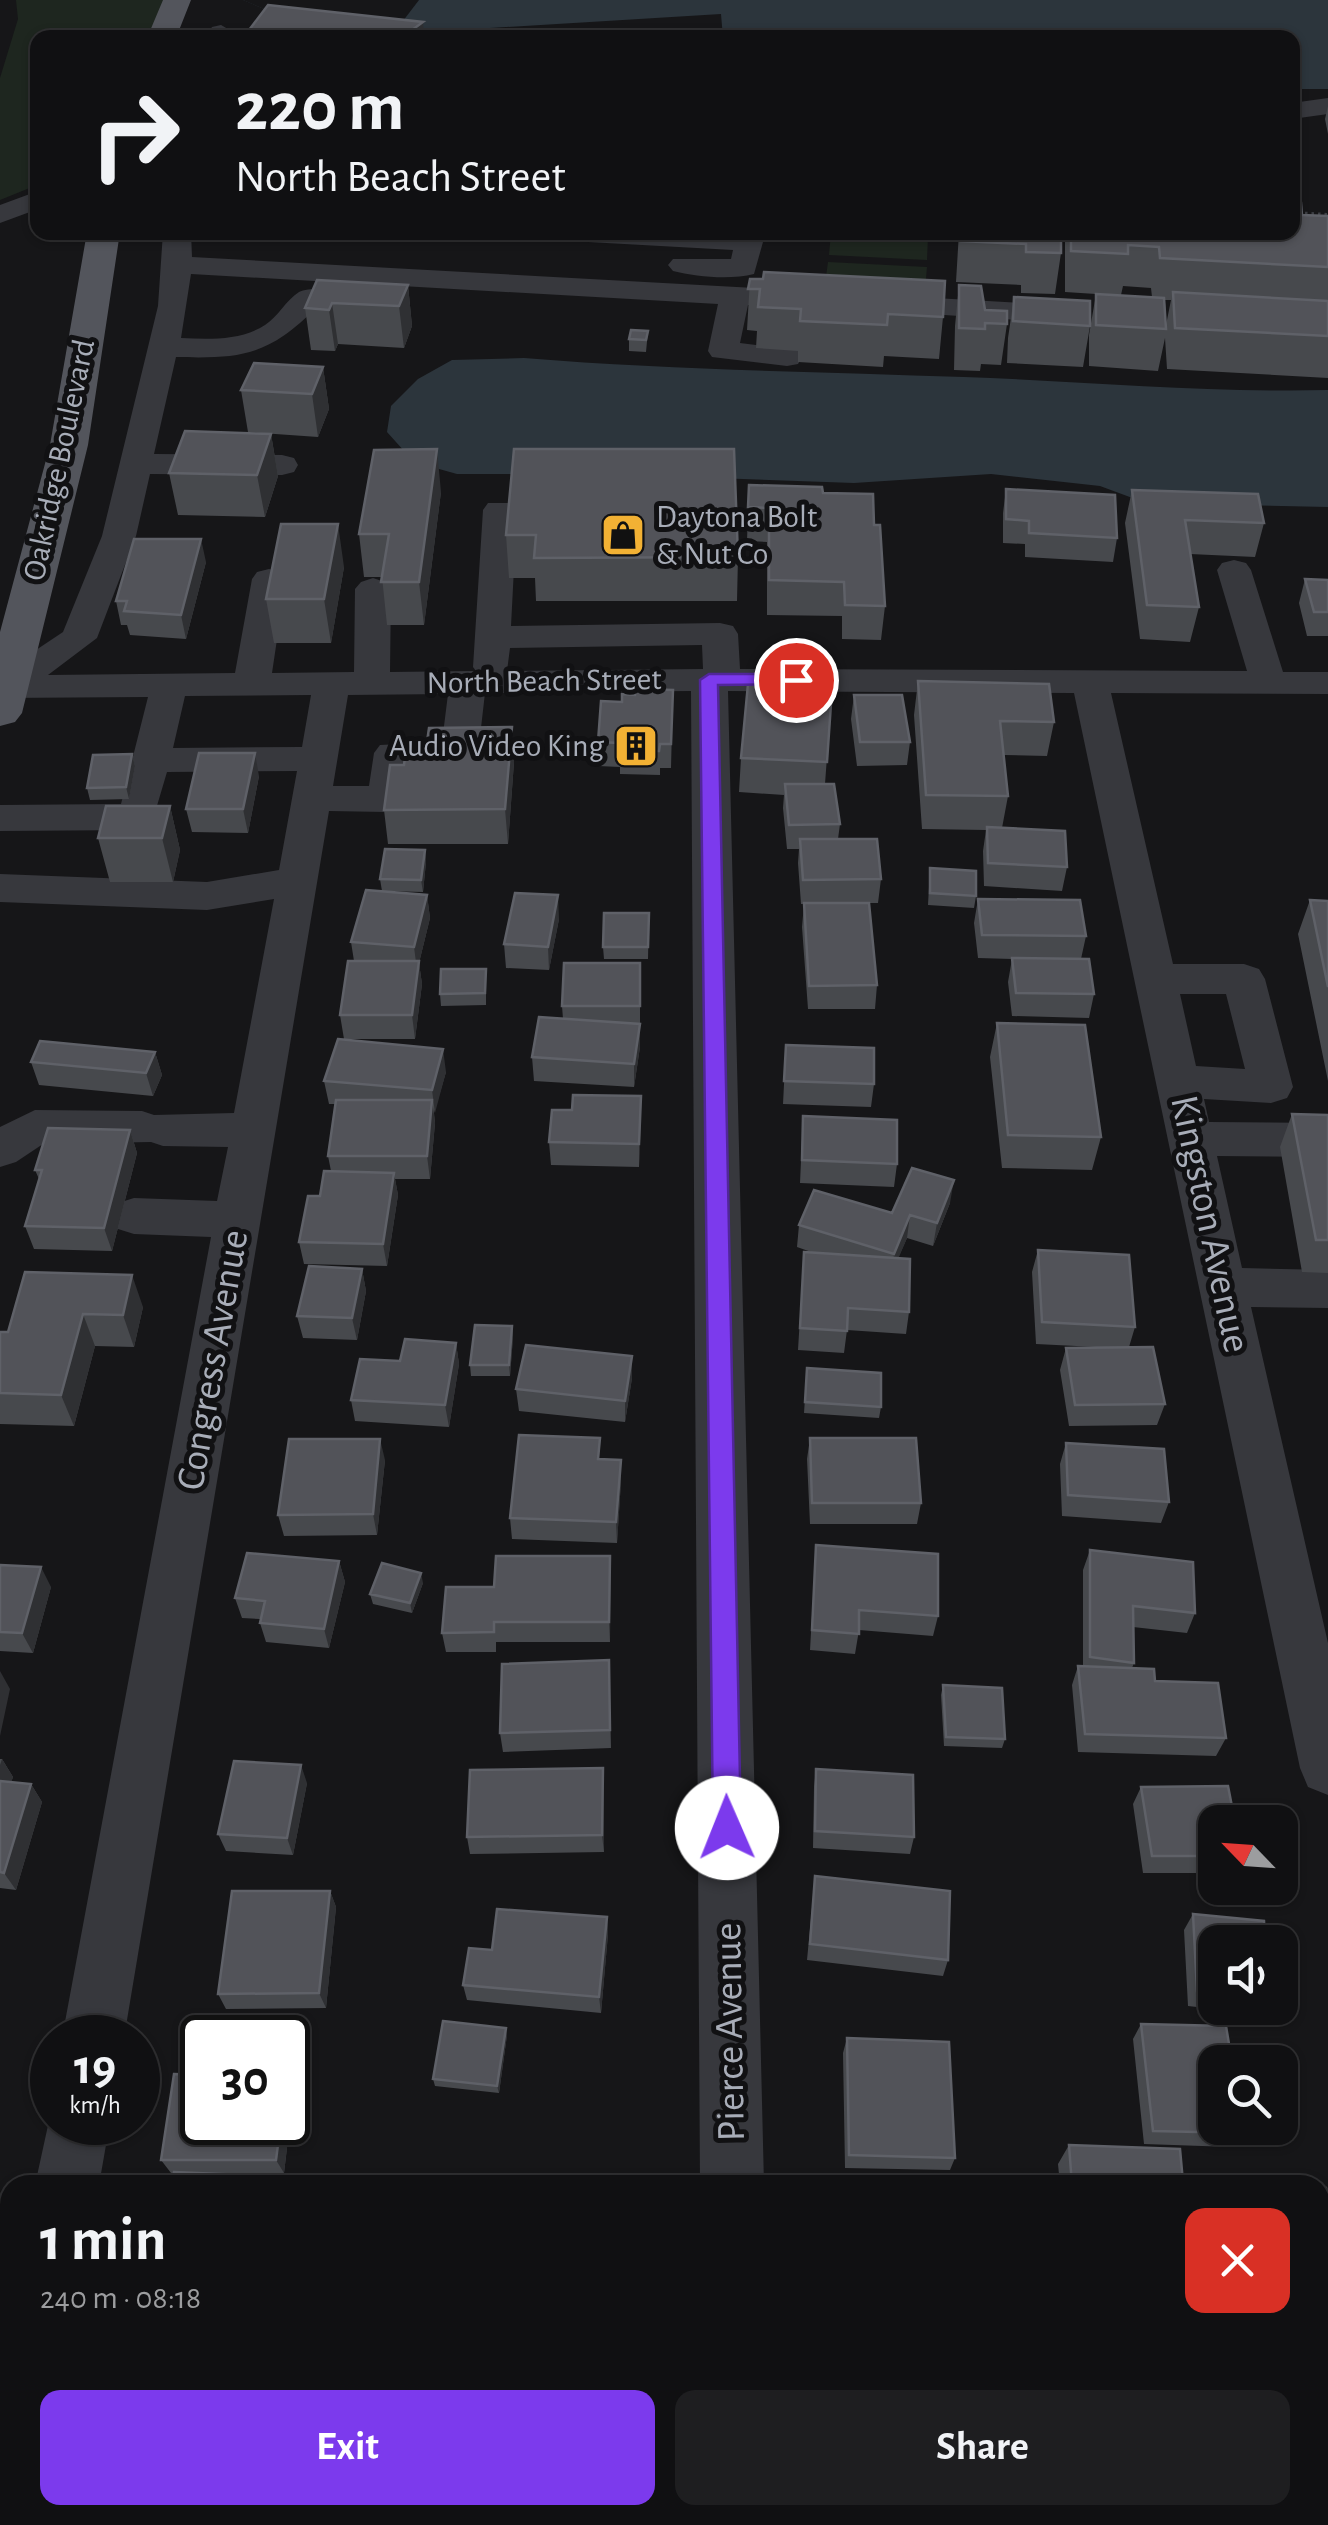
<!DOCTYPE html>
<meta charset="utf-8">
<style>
body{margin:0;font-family:"Alegreya Sans",sans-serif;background:#1e1e20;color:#f1f3f6;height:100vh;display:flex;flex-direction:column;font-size:38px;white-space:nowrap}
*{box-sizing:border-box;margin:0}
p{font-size:32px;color:#9c9d9f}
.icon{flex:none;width:55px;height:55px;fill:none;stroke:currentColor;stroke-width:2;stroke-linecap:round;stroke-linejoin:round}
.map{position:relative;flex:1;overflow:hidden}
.sheet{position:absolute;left:0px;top:2175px;width:1330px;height:350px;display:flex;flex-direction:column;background:#101012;border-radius:30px 30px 0 0;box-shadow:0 2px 8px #0004,0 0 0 2px #303032}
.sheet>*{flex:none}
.guide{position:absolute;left:30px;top:30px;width:1270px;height:210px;border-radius:20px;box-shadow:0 2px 8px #0004,0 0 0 2px #303032;background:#101012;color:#f1f3f6;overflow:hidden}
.needle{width:65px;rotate:295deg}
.controls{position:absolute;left:1198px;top:1805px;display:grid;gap:20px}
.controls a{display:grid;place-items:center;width:100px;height:100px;border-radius:20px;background:#101012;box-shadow:0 2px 8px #0004,0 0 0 2px #303032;font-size:50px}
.speed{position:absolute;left:30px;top:2015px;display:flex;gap:20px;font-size:50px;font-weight:700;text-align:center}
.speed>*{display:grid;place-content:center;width:130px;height:130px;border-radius:50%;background:#101012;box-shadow:0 2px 8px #0004,0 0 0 2px #303032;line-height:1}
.speed small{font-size:25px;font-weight:400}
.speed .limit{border:5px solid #111;border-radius:15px;background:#fff;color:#111}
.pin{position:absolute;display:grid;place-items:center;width:85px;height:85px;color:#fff;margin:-42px;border:5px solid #fff;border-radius:50%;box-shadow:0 2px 10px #0007}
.me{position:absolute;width:110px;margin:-55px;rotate:359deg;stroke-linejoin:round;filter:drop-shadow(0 0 8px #0008)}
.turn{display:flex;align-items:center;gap:35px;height:210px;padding:0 40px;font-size:45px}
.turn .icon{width:130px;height:130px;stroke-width:2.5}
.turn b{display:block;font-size:70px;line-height:85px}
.round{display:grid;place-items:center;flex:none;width:105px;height:105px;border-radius:20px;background:#1e1e20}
.overview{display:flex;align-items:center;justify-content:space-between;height:170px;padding:0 40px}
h1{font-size:60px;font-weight:600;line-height:75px}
.action{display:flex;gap:20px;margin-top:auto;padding:20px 40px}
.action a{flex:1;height:115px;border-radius:20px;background:#7c3aed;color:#fff;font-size:40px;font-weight:600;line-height:115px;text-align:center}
.action a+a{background:#1e1e20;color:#f1f3f6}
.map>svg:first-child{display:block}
.green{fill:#1e261f}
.water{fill:#2c353c}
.pier{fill:#161618}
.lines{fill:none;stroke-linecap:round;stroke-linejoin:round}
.path{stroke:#3d3f44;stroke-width:4;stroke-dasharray:2.5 4;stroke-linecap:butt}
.minor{fill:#37383d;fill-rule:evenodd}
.major{fill:#53555c;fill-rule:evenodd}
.wall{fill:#47494d;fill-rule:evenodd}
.shaded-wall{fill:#2f3033}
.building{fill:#525359;stroke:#5f6168;stroke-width:2.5}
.route{fill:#7c3aed;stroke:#51269a;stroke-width:2.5}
.labels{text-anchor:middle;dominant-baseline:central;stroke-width:10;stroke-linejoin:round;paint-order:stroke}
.far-street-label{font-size:32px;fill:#a8adb8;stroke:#111113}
.far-poi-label{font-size:32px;fill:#a8adb8;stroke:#111113;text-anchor:start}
.street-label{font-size:40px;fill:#a8adb8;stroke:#111113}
</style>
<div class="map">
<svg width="1328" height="2525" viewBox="0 0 1328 2525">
<rect width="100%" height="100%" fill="#161618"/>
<path class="green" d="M16 0H177L162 37 38 38 37 185 0 200V78L18 19Z
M831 233 928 238 927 260 829 255Z
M828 262 927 267 925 290 825 284Z"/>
<path class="water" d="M243 0H1328V89H1293L1292 38H723L721 14 393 34 264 9Z
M524 358C671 370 817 372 964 377 1085 381 1207 393 1328 390V507L1146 503 1100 486 991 474 854 483 600 474H457L414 462 387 432 391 406 418 379 452 360Z"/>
<path class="pier" d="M243 0H419L393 34 264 9Z"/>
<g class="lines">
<path class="path" d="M1292 213 1328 215"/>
<path class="minor" d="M221 25 233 32 230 38H205L212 27Z
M1328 98V114L1292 119V103Z
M38 191V209L0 223V205Z
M163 232H191L192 257 810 291 820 294 825 300 820 306 748 305 740 343 798 350 802 357 798 364 787 366 712 357 708 351 718 304 191 274 181 338C209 339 240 341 265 325 278 317 286 300 299 292 312 285 361 291 376 295L381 301 376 307H317C269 355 243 359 176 357L154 454 282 455 294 458 298 465 294 472 282 475 150 474 136 536 97 638 48 675 235 673 252 579 257 572 269 569 281 572 286 579 272 673 354 672 355 589 361 582 373 578 385 582 391 589 390 672 476 671 473 667 483 510 488 503H512L517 510 511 626 720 623 733 626 738 634 740 669 1247 671 1217 570 1222 563 1234 560 1246 563 1251 570 1283 672H1328V694L1111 693 1173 964H1244L1259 969 1265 979 1293 1087 1287 1098 1271 1103 1204 1099 1209 1122 1328 1123V1157L1217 1156 1242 1268 1328 1270V1308L1251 1307 1328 1643V1795L1308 1787 1300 1768 1074 693 728 691 764 2185H700L691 691 485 693 478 754 472 763 410 765 405 799 400 808 386 812 329 811 124 2038H62L211 1237 134 1234 118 1229 111 1216 118 1203 134 1198 217 1201 228 1147 163 1146 151 1142 43 1144 16 1162 0 1167V1127L35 1110 142 1111 154 1115 234 1113 274 899 207 910 0 902V874L207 882 279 870 297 771 167 772 151 826 137 830 0 831V805L121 804 148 697 0 698V674L63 632 102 536 158 306ZM702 645 703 669 507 671 510 648ZM448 694 442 742 380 745 374 753 369 786H333L348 695ZM311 695 302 747 173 748 185 696ZM1180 994H1226L1245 1069 1196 1066Z
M556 232H732L759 236 763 242 754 274C731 280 696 277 673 271L668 265 673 259H731L733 250 570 241Z
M882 295 1075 306 1086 309 1090 315 1086 321 1075 324 871 310 867 304 871 298Z
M52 2107V2122H110L99 2185H35Z
M10 2473V2515H44L42 2525H0V2477Z
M702 2515H772V2525H702Z"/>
<path class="major" d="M163 0H191L176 38H147Z
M87 232H120L88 445 22 713 15 722 0 726V632L50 445Z"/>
</g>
<path class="wall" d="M1328 106V134L1325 119Z
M1302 215 1328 216V378L1167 369 1165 338 1158 371 1089 366V335L1096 294 1065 292V232H1292ZM1123 286 1151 288 1152 297 1121 295ZM1165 300H1171L1166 325Z
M959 232H1061V253L1055 294 1021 293V285L956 282Z
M750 279 943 317 939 359 884 356 883 367 798 362V351L756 348 757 331 747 330Z
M408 285 412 326 404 348 338 344 335 351 311 350 305 308Z
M959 285 985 310 1007 324 1001 365 981 364 980 371 954 370 955 326Z
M1014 297 1090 326 1083 367 1007 363 1008 338Z
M648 331 646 352 629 351V339Z
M323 367 329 409 318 437 248 432 241 390Z
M271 434 278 476 265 517 178 515 169 473Z
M514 449 738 557 737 601H536L535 578H509L506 535Z
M749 485 823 493 874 525 885 606 881 640 842 639V616L767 615V542L747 541Z
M1006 489 1117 538 1113 562 1025 557V544L1003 543V513Z
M1132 490 1264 523 1255 557 1190 554 1199 607 1190 642 1140 639 1125 523Z
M441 492 424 625H387L382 577H364L359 534Z
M206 562 186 639 130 635 127 625H121L116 601Z
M344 567 331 643H274L266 599Z
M1305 579 1328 580V636H1307L1299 603Z
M918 681 1054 722 1047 756 1004 755 1008 796 1002 828 1067 867 1062 891 984 886 983 851 986 830 922 829 914 715Z
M832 689 825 784 840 824 838 839 881 879 878 903H869L877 985 875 1009H808L802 927 804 904H801L798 863 799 849H787L783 808 784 795 739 792 741 758Z
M673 690 671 768H660V775L620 774V767L598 766V742L622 702 635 695Z
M854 695 910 742 907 765 857 766 851 719Z
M512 727 514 762 508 844H388L384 810 404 765 426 749Z
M132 754 135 766 129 799 90 800 87 788Z
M259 776 248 833 192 832 186 809Z
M170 806 180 850 173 882H110L98 838Z
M425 850 426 862 423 892 383 891 427 895 430 918 419 963 422 984 415 1039H344L340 1015 354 961 351 942 382 891 380 879Z
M930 868 976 896 974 908 928 905Z
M978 899 1086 936 1081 959 1094 994 1089 1018 1012 1016 1008 982 1012 959 978 958 974 923Z
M1310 900 1328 901V1081L1298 934Z
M649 913 648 959H604L603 947Z
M559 919 549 970 506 968 504 944Z
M640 963V1047L634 1087 534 1081 532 1057 563 1019 562 1006Z
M486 969V1005L441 1006 440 994Z
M997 1023 1101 1137 1092 1170 1002 1168 990 1057Z
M786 1045 874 1084 871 1107 783 1104Z
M155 1052 162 1075 153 1096 39 1085 31 1062Z
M446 1072 434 1113 435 1123 430 1179H395L398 1195 387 1266 304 1264 299 1242 331 1171 328 1156 335 1104H329L324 1081Z
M641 1096 639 1167 551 1165 549 1142Z
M1292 1114 1328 1115V1273L1302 1272 1280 1147Z
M803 1116 897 1164 894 1187 800 1183Z
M130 1130 137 1153 112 1251 34 1249 25 1226 39 1179 35 1170Z
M950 1203 933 1246 907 1238 898 1258 909 1312 906 1334 847 1330 844 1353 798 1350 804 1252 814 1253 797 1247 799 1225 892 1213Z
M1038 1250 1135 1327 1129 1347 1165 1404 1157 1425 1069 1426 1060 1370 1066 1348 1096 1347 1036 1344 1032 1272Z
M362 1269 366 1291 357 1340 303 1338 297 1316Z
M25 1272 143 1307 134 1347 95 1346 74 1426 0 1424V1332H8Z
M512 1326 513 1337 510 1376H471L470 1365Z
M456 1343 459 1364 449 1427 355 1421 351 1400 400 1361Z
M632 1356V1378L625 1422 519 1411 516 1389Z
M807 1368 881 1407 879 1418 804 1413Z
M810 1438 921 1503 917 1524H810L807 1459Z
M1066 1443 1169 1502 1161 1523 1062 1516 1060 1464Z
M601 1459 621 1460V1481L617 1543 512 1539 510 1518Z
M385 1460 377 1535 284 1536 278 1515Z
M816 1545 938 1616 933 1636 859 1630 855 1654 810 1650Z
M1090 1550 1195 1613 1187 1633 1133 1627 1134 1663 1132 1668 1155 1681 1226 1738 1216 1756 1078 1752 1072 1685 1078 1666H1083V1570Z
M610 1556V1642H496V1652H446L442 1633 494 1587Z
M339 1561 345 1582 329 1648 266 1642 260 1623V1619L242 1618 235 1598Z
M0 1565 51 1587 33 1653 0 1651Z
M423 1583 412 1613 373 1604 370 1594Z
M609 1660 611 1748 503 1752 500 1733Z
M943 1685 1005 1739 1002 1748 944 1746 941 1695Z
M0 1759H2L13 1777 11 1782 31 1784 42 1802 16 1890 0 1888Z
M816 1769 914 1837 910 1854 813 1848 814 1787Z
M307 1783 293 1855 226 1851 218 1834Z
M604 1786V1852L470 1854 467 1837Z
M1141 1787 1215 1822V1873H1143L1133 1804Z
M815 1876 948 1960 943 1976 807 1960Z
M330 1891 336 1907 326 2008 226 2009 218 1994Z
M1193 1914 1215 1942V2008H1263L1259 2014 1188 2006 1184 1930Z
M607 1917 608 1934 601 2013 467 2000 463 1985Z
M1141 2024 1242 2133 1231 2147 1144 2144 1133 2039Z
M507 2035 499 2093 435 2086 433 2079Z
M847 2038 955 2158 950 2170 845 2168 843 2053Z
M294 2089 284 2173H171L161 2160Z
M1069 2145 1183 2182 1260 2185H1060L1058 2164Z
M1320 2188 1328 2199V2288L1320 2294Z
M965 2515H1090L1091 2525H965Z
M1197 2517 1328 2525H1186Z"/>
<path class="shaded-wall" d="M423 22 424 38H413L412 30Z
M408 285 412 326 404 348 399 306Z
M332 303 338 344 335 351 329 310Z
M323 367 329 409 318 437 312 394Z
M271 434 278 476 265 517 257 475Z
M437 449 441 492 424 625 419 582Z
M338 524 344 567 331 643 324 599Z
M201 539 206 562 186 639 181 615Z
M512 727 514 762 508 844 505 809Z
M255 753 259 776 248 833 243 809Z
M132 754 135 766 129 799 126 787Z
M170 806 180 850 173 882 162 838Z
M425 850 426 862 423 892 421 880Z
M427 895 430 918 419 963 422 984 415 1039 412 1015 417 970 414 947Z
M558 895 559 919 549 970 548 947Z
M640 1024V1047L634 1087V1064Z
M443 1049 446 1072 435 1113 432 1090Z
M155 1052 162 1075 153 1096 146 1073Z
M641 1096V1120L639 1167V1144Z
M432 1100 435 1123 430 1179 427 1156Z
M130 1130 137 1153 112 1251 104 1228Z
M394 1173 398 1195 387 1266 383 1244Z
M954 1180 950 1203 933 1246 937 1223Z
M910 1215 907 1238 891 1276 894 1254Z
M362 1269 366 1291 357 1340 352 1318Z
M132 1275 143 1307 134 1347 123 1315Z
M83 1314 95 1346 74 1426 61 1395Z
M512 1326 513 1337 510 1376 509 1365Z
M456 1343 459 1364 449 1427 445 1405Z
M632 1356V1378L625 1422V1401Z
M380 1439 385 1460 377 1535 373 1514Z
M621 1460V1481L617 1543 616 1522Z
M610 1556 611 1577 610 1642 609 1622Z
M339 1561 345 1582 329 1648 324 1629Z
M41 1567 51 1587 33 1653 22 1633Z
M421 1573 423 1583 412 1613 410 1603Z
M0 1671 10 1689 0 1736Z
M2 1759 13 1777 6 1798 0 1789V1765Z
M301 1765 307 1783 293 1855 287 1838Z
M603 1768 604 1786V1852L602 1835Z
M31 1784 42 1802 16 1890 4 1873Z
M330 1891 336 1907 326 2008 319 1993Z
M607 1917 608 1934 601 2013 599 1997Z
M506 2028 507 2035 499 2093 497 2086Z
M288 2076 294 2089 284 2173 276 2160 281 2122H288Z"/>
<path class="building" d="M268 5 423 22 412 30 413 38H243Z
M456 33 489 36 487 38H453Z
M1292 203H1301L1302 215 1328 216V267L1160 258 1159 247 1128 245V254L1071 251V232H1292Z
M961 232H1061V253L1026 252V244L961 241Z
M764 272 945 281 943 317 888 314 887 325 800 321 801 309 758 307 760 289H748L750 279H763Z
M317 280 408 285 399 306 332 303 329 310 305 308Z
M959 285 981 286 985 310 1007 311V324L985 323V329L959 328Z
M1173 292 1328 301V336L1175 328Z
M1096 294 1164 298 1166 329 1096 325Z
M1014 297 1090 301V326L1013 321Z
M631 330 648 331 646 340 629 339Z
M254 363 323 367 312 394 241 390Z
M185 431 271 434 257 475 169 473Z
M437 449 419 582H381L389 534H359L374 450Z
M514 449H734L738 557 534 558 536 535H506Z
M749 485 822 487 823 493 873 494 874 525H880L885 606 845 605 844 582 769 580V508L748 507Z
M1006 489 1115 495 1117 538 1029 533V521L1006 519Z
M1132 490 1258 494 1264 523 1185 520 1199 607 1147 605Z
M281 524H338L324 599H266Z
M134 539H201L181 615 124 611 127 601H116Z
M1305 579 1328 580V612H1314Z
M918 681 1049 684 1054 722 1000 721 1008 796 926 795Z
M748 684 832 689 827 762 741 758Z
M636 689 673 690 671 744H660L659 751H620V743L598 742 601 701 622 702V694L635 695Z
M854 695H902L910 742H860Z
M512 727 505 809 384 810 390 765H404L406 749H426L429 728Z
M199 753H255L243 809H186Z
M132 754 126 787 87 788 93 755Z
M785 784H834L840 824 789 825Z
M106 806H170L162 838H98Z
M987 827 1065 831 1067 867 988 863Z
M800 839H877L881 879 803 880Z
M385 849 425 850 421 880 380 879Z
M930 868 976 871V896L930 893Z
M366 890 427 895 414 947 351 942Z
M515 893 558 895 548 947 504 944Z
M978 899 1080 900 1086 936 982 935Z
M1310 900 1328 901V987Z
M804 903H869L877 985 809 986Z
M604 913H649L648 947H603Z
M1012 958 1089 959 1094 994 1016 993Z
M348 961H419L412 1015H340Z
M564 963H640V1006H562Z
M441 969H486L485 993 440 994Z
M539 1017 640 1024 634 1064 532 1057Z
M997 1023 1085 1025 1101 1137 1008 1135Z
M338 1039 443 1049 432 1090 324 1081Z
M40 1041 155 1052 146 1073 31 1062Z
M786 1045 874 1048V1084L784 1081Z
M573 1095 641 1096 639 1144 549 1142 552 1110H572Z
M336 1100H432L427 1156H328Z
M1292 1114 1328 1115V1240H1316Z
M803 1116 897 1120V1164L802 1160Z
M48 1128 130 1130 104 1228 25 1226 42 1170H35Z
M912 1168 954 1180 937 1223 910 1215 894 1254 799 1225 814 1190 892 1213Z
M324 1171 394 1173 383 1244 299 1242 308 1196H320Z
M1038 1250 1129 1255 1135 1327 1042 1322Z
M804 1252 910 1259 909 1312 848 1308 847 1331 800 1328Z
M309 1266 362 1269 352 1318 297 1316Z
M25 1272 132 1275 123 1315 83 1314 61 1395 0 1393V1332H8Z
M475 1325 512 1326 509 1365H470Z
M405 1339 456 1343 445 1405 351 1400 360 1359 400 1361Z
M526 1345 632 1356 625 1401 516 1389Z
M1153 1347 1165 1404 1075 1405 1066 1348Z
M807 1368 881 1373V1407L805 1402Z
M519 1435 600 1438 598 1459 621 1460 616 1522 510 1518Z
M810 1438H916L921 1503H812Z
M289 1439H380L373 1514 278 1515Z
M1066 1443 1164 1449 1169 1502 1068 1495Z
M816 1545 938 1554V1616L859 1610V1634L812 1630Z
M1090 1550 1193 1562 1195 1613 1133 1606 1134 1663 1090 1657Z
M247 1553 339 1561 324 1629 260 1623 265 1601 235 1598Z
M496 1556H610L609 1622H494V1632L442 1633 446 1587H494Z
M382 1563 421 1573 410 1603 370 1594Z
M0 1565 41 1567 22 1633 0 1632Z
M609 1660 610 1730 500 1733 502 1664Z
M1078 1666 1154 1669 1155 1681 1218 1683 1226 1738 1085 1734Z
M943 1685 1002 1688 1005 1739 946 1737Z
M234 1761 301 1765 287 1838 218 1834Z
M603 1768 602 1835 467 1837 470 1770Z
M816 1769 913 1775 914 1837 815 1831Z
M0 1781 31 1784 4 1873 0 1872Z
M1228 1786 1235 1822H1215V1856H1152L1141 1787Z
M815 1876 950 1891 948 1960 810 1944Z
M232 1891H330L319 1993 218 1994Z
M497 1909 607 1917 599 1997 463 1985 469 1948 492 1950Z
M1193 1914 1264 1921 1265 1942H1215V1993L1197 1991Z
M443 2021 506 2028 497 2086 433 2079Z
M1141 2024 1226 2026 1232 2062H1215V2128H1241L1242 2133 1153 2131Z
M847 2038 949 2042 955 2158 849 2155Z
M174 2074 202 2075V2122H281L276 2160H161Z
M1069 2145 1180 2149 1183 2182 1260 2185H1072Z
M174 2172 271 2176 270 2185H171Z
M1320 2188H1326L1328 2199V2278H1320Z
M971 2515H1090L1091 2525H972Z
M1328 2516V2525H1198L1197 2517Z"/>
<path class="route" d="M796 674 805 680 802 684 718 685 741 1828 737 1838 727 1842 717 1838 713 1828 700 680 709 674Z"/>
<defs>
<symbol id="shop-square" viewBox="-11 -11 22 22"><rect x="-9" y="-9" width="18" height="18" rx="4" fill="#f2b134" stroke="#111113"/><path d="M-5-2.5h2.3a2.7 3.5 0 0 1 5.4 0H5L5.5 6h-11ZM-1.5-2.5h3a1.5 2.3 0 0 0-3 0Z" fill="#111"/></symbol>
<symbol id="building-square" viewBox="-11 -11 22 22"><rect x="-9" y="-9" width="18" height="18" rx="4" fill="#f2b134" stroke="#111113"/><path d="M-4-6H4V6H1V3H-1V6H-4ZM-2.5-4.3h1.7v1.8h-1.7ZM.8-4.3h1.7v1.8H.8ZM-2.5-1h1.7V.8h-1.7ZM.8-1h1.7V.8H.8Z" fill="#111"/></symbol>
</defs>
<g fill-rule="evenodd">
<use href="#shop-square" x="598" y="510" width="50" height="50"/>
<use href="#building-square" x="611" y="721" width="50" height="50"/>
</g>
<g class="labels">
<g class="far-street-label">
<text transform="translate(59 460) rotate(-78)">Oakridge Boulevard</text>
<text transform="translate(544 681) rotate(-1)">North Beach Street</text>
</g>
<g class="far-poi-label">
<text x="656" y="517">Daytona Bolt<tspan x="656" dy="37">&amp; Nut Co</tspan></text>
<text x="604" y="746" text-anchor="end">Audio Video King</text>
</g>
<g class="street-label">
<text transform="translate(1210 1224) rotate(78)">Kingston Avenue</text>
<text transform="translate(213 1360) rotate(-80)">Congress Avenue</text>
<text transform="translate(730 2032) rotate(-91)">Pierce Avenue</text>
</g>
</g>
</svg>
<div class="controls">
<a><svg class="needle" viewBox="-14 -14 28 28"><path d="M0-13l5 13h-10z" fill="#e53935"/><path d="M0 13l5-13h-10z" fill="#9c9d9f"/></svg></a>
<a><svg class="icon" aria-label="sound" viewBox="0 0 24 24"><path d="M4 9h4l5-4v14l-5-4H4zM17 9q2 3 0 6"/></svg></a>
<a><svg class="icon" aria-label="search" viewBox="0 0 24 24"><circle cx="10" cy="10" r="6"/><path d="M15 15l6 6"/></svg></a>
</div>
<div class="speed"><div>19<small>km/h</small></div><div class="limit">30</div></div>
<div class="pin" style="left:796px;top:680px;background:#d93025"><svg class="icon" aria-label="arrive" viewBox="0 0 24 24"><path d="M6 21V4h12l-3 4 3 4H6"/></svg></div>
<svg class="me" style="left:727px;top:1828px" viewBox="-20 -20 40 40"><circle r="19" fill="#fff"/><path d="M0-13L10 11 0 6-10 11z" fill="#7c3aed"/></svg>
<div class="guide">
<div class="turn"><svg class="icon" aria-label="right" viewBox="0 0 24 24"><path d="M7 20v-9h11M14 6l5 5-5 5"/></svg><div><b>220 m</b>North Beach Street</div></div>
</div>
<section class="sheet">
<div class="overview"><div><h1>1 min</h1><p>240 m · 08:18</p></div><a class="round" style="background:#d93025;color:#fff"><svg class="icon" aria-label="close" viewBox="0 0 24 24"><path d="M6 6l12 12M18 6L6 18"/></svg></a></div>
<div class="action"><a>Exit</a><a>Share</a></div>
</section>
</div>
